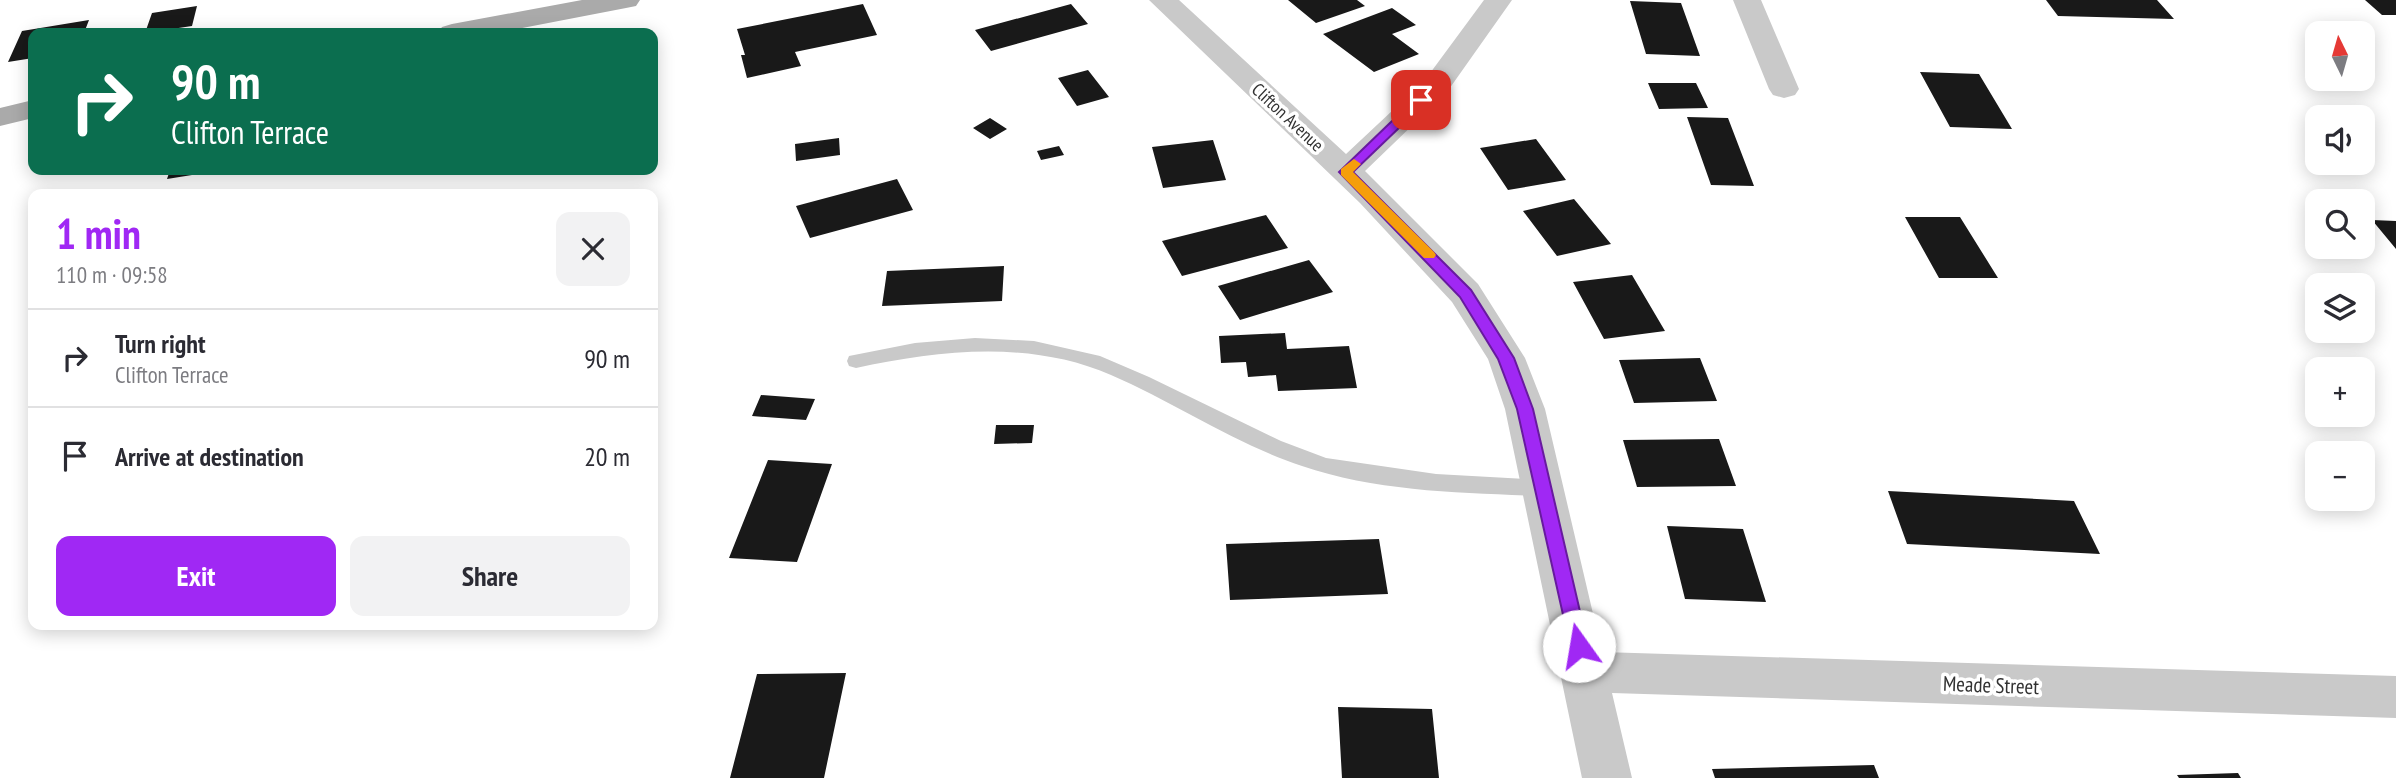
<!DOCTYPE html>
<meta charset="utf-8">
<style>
body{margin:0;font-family:"PT Sans Narrow",sans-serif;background:#f2f2f3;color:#2b2b33;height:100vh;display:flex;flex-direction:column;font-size:26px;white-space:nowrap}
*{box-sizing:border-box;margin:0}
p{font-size:23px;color:#7c7c81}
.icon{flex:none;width:38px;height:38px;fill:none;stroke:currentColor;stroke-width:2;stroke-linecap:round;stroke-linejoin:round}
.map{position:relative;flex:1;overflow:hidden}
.panel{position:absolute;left:28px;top:189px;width:630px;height:441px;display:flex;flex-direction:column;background:#fff;border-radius:14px;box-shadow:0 4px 18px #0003}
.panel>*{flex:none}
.hud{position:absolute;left:28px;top:28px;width:630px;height:147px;border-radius:14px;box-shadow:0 4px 18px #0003;background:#0b6e4f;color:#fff;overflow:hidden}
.needle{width:46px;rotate:355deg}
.fabs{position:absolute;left:2305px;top:21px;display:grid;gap:14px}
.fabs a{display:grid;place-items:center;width:70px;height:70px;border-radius:14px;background:#fff;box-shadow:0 4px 18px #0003;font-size:35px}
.pin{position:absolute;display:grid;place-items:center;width:60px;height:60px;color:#fff;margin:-30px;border-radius:14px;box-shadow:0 4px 10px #0006}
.me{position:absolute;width:77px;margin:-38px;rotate:347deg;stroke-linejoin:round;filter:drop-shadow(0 0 5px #0008)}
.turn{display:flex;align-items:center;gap:24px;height:147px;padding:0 28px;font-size:32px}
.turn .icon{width:91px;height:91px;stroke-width:2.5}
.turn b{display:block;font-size:49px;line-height:60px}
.round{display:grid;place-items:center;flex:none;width:74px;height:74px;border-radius:14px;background:#f2f2f3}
.headline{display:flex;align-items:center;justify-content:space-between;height:119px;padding:0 28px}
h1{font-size:42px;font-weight:800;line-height:52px;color:#a028f4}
.button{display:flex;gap:14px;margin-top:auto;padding:14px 28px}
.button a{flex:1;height:80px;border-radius:14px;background:#a028f4;color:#fff;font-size:28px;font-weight:800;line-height:80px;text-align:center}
.button a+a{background:#f2f2f3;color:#2b2b33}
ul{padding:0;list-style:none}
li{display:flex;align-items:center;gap:21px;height:98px;padding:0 28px;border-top:2px solid #e1e1e2}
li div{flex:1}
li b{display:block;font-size:26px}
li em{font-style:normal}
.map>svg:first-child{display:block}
.building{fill:#191919}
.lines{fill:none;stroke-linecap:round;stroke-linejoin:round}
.lane{fill:#c9c9c9;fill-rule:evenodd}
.street{fill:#c9c9c9;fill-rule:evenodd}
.primary{fill:#aaa;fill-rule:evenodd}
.route{fill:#a028f4;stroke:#681a9f;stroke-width:2}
.slow{fill:#f59e0b}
.labels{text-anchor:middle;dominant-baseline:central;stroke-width:7;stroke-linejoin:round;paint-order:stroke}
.street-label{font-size:18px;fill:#323232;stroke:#fff}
.near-street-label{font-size:21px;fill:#323232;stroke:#fff}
</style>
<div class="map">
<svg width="2396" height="778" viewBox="0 0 2396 778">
<rect width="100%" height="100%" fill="#fff"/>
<path class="building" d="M1288 0H1357L1365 6 1316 23Z
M2046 0H2157L2174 19 2058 16Z
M2365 0H2396V15H2382Z
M1630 1 1681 3 1700 56 1646 54Z
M863 4 877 35 795 52 801 66 747 78 741 55H745L737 29Z
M1071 4 1088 24 991 51 975 30Z
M197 6 192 26 145 33 152 13Z
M1392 8 1416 25 1392 34 1419 54 1374 72 1323 34Z
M89 20 84 33H33V58L8 62 22 31Z
M1088 70 1109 97 1077 106 1058 78Z
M1920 72 1979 74 2012 129 1950 127Z
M1648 83H1696L1708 108 1659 109Z
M1687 117 1728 118 1754 186 1711 185Z
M990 118 1007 129 990 139 973 128Z
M839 138 840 155 796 161 795 144Z
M1536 139 1566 180 1508 190 1480 148Z
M1213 140 1226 180 1163 188 1152 147Z
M1059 146 1064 155 1041 160 1037 151Z
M170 170H217V171L167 179Z
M897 179 913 210 810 238 796 206Z
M1574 199 1611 244 1557 256 1523 211Z
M1266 215 1288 248 1182 276 1162 241Z
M1905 217H1960L1998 278H1939Z
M2372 220 2396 221V249Z
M1309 260 1333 292 1240 320 1218 286Z
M1004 266 1002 301 882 306 887 271Z
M1632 275 1665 331 1604 339 1573 282Z
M1285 333 1287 349 1349 346 1357 388 1278 391 1276 375 1248 377 1246 362 1221 363 1219 336Z
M1700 358 1717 401 1634 403 1619 360Z
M761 395 815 399 806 420 752 416Z
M996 425H1034L1032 443 994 444Z
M1719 439 1736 486 1637 487 1623 440Z
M768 460 832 464 797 562 729 558Z
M1888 491 2074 501 2100 554 1907 544Z
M1667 526 1743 529 1766 602 1685 599Z
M1379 539 1388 594 1230 600 1226 544Z
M846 673 824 778H730L757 674Z
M1338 707 1432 709 1439 778H1342Z
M1874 765 1879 778H1715L1712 769Z
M2238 773 2241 778H2179L2177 775Z"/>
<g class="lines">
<path class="lane" d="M975 338 1034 341 1100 356 1149 377 1281 441 1326 458 1436 474 1543 480 1550 482 1553 488 1550 494 1543 496C1464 493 1378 492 1302 466 1235 444 1176 403 1111 375 1030 340 940 350 856 368L849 366 847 361 849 356 915 343Z"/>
<path class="street" d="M1149 0H1179L1346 154 1425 80 1484 0H1512L1447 92 1365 171 1478 284 1525 358 1545 409 1602 652 2396 676V718L1612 693 1632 778H1582L1505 409 1488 359 1452 302 1360 203Z
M1733 0H1761L1799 89 1795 95 1784 98 1773 95 1769 89Z"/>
<path class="primary" d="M582 0H640L636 6 626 8 496 33H438L442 27 452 24Z
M33 100V118L0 126V108Z"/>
</g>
<path class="route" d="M1421 96 1426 97V102L1353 172 1471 290 1514 358 1533 409 1588 646 1586 652 1579 654 1572 652 1570 646 1517 409 1498 359 1460 297 1339 172 1417 97Z"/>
<path class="slow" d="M1354 159 1361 164 1353 172 1434 252 1436 255 1434 258H1424L1341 175V169Z"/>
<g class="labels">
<g class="street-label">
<text transform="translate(1288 117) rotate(43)">Clifton Avenue</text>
</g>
<g class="near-street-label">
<text transform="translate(1991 685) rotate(2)">Meade Street</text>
</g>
</g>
</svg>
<div class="fabs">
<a><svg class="needle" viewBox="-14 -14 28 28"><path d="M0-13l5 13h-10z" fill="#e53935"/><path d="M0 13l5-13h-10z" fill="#7c7c81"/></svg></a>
<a><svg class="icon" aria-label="sound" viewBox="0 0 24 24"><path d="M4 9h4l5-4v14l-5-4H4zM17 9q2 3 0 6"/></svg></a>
<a><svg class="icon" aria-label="search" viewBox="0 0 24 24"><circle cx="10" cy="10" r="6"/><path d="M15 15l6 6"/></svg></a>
<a><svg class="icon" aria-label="layers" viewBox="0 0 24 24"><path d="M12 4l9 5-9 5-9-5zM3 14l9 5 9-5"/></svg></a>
<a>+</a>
<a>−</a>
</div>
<div class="pin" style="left:1421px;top:100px;background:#d93025"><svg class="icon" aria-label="arrive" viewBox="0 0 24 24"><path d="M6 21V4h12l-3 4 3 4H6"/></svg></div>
<svg class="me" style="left:1579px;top:646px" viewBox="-20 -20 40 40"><circle r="19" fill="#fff"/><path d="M0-13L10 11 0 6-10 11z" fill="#a028f4"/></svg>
<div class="hud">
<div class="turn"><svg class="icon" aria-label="right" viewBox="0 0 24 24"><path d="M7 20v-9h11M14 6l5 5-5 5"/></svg><div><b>90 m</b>Clifton Terrace</div></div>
</div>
<section class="panel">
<div class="headline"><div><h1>1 min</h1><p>110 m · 09:58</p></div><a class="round"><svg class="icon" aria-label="close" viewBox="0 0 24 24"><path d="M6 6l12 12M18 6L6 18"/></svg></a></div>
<ul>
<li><svg class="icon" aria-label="right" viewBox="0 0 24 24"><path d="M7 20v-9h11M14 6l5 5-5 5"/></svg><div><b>Turn right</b><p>Clifton Terrace</p></div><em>90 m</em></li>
<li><svg class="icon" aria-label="arrive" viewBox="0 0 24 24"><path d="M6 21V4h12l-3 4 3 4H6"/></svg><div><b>Arrive at destination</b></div><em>20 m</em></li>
</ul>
<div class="button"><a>Exit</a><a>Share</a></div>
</section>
</div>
